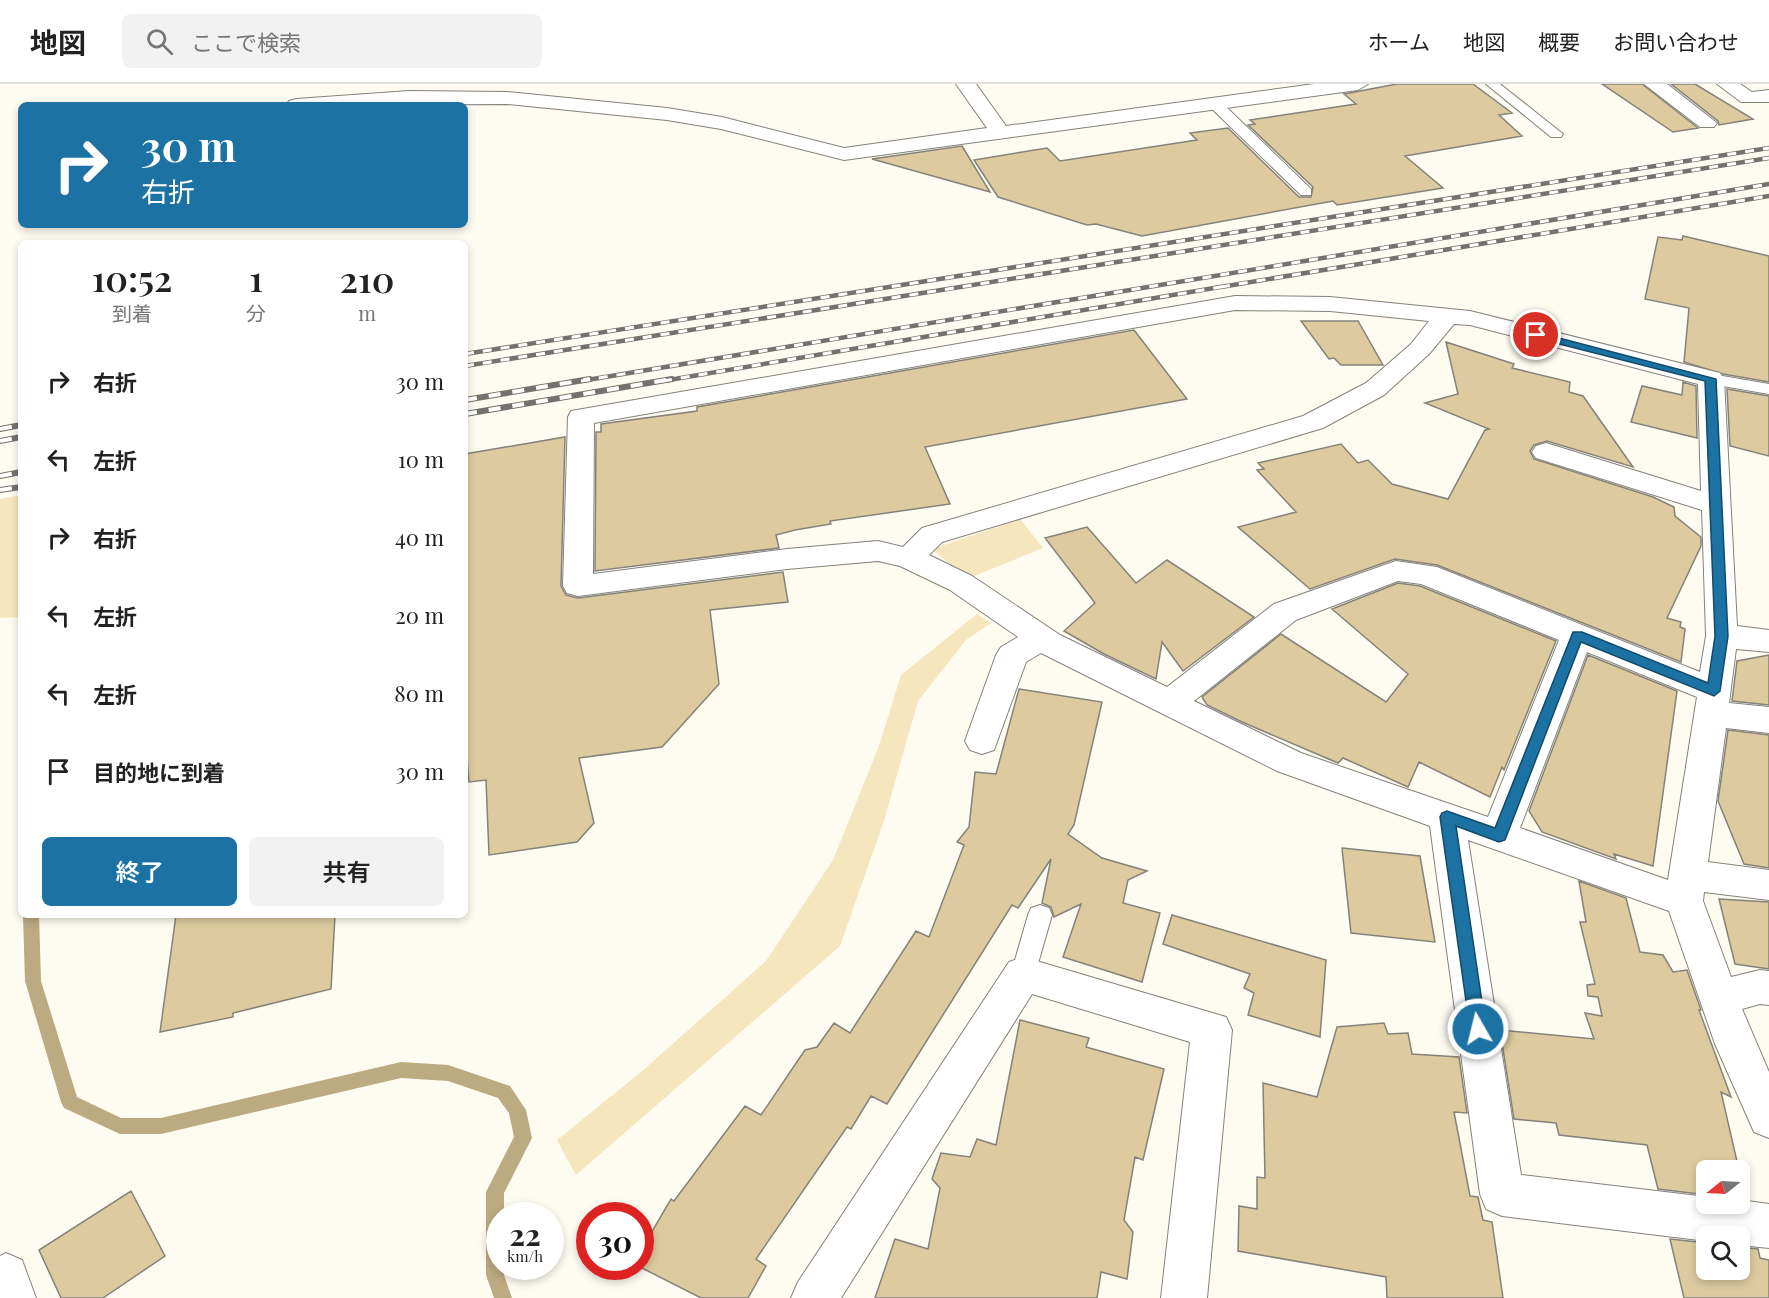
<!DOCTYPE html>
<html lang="ja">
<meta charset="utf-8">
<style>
body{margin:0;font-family:"Playfair Display","Noto Sans JP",serif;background:#f2f2f2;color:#222;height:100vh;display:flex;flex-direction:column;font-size:22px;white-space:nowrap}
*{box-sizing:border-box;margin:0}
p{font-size:20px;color:#767676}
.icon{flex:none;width:33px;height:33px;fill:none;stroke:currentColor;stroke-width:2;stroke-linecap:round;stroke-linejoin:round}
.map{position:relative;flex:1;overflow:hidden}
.side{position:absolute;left:18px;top:156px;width:450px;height:678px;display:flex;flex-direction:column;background:#fff;border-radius:9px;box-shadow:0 3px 9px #0003}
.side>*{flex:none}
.banner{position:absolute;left:18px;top:18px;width:450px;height:126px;border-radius:9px;box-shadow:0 3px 9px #0003;background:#1c73a3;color:#fff;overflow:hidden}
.needle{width:39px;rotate:252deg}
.tools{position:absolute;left:1696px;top:1076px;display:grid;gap:12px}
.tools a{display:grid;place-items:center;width:54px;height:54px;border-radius:9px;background:#fff;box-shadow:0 3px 9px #0003;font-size:30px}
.speed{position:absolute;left:486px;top:1118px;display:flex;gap:12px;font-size:30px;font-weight:700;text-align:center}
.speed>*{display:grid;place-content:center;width:78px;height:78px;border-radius:50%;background:#fff;box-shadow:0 3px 9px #0003;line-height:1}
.speed small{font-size:15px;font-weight:400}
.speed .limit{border:9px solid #d22;background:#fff;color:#111}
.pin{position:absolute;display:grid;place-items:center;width:51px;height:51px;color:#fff;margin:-26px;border:3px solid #fff;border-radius:50%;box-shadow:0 2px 6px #0007}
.me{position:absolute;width:66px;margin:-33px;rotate:352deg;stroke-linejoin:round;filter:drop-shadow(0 0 4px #0008)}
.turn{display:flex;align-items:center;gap:21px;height:126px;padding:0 24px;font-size:27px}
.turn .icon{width:78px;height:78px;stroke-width:2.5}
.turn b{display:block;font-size:42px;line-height:51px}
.eta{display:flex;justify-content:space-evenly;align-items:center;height:102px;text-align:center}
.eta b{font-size:36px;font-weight:600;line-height:42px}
.button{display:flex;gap:12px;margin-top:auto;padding:12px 24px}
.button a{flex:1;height:69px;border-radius:9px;background:#1c73a3;color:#fff;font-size:24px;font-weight:600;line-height:69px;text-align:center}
.button a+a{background:#f2f2f2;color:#222}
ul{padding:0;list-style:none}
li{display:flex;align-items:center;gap:18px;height:78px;padding:0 24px}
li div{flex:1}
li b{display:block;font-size:22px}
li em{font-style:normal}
header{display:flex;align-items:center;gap:36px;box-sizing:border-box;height:84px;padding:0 30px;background:#fff;border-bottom:2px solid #e0e0e0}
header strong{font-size:28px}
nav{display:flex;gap:33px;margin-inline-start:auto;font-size:21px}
.search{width:420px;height:54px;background:#f2f2f2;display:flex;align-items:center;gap:15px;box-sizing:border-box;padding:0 21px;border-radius:9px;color:#767676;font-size:22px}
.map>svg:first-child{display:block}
.green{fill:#f6e6be}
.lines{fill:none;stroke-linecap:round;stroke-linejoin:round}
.stream{fill:#bcab80;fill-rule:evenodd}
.building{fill:#ddcb9f;stroke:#85827a;stroke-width:1.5}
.lane-casing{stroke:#85827a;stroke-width:2}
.street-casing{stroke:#85827a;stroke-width:2}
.lane{fill:#fff;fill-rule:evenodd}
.street{fill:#fff;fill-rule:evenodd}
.rail-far1-casing{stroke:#74726c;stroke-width:4.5}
.rail-casing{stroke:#74726c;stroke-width:6}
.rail-far1{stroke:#fff;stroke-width:3;stroke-dasharray:9;stroke-linecap:butt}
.rail{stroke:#fff;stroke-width:4;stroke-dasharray:12;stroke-linecap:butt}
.route{fill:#1c73a3;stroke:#124b6a;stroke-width:1.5}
</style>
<header>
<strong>地図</strong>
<div class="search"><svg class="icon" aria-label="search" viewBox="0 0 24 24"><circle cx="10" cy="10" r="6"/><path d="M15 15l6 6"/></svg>ここで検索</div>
<nav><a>ホーム</a><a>地図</a><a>概要</a><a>お問い合わせ</a></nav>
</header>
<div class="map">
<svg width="1769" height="1214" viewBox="0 0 1769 1214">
<rect width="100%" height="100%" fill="#fefbf1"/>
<path class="green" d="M21 411V533L0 534V415Z
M1020 435 1043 464 967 495 932 465Z
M977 530 991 539 966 556 918 617 884 737 840 862 576 1091 557 1056 641 988 766 877 833 776 879 662 901 591Z"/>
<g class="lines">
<path class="stream" d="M23 831H39L41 897 77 1013 121 1034H161L401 978 448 981 510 1002 526 1026 532 1054 504 1109V1131H500V1182H504V1191L512 1214H494L486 1191V1108L514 1053 509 1029 498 1014 448 997 401 994 161 1050H120L64 1024 61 1018 25 897Z"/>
</g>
<path class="building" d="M1397 0H1473L1512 29 1499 31 1522 52 1405 72 1443 104 1337 121 1333 117 1142 152 1096 140 1087 141 998 113 974 76 1047 64 1060 77 1197 56 1190 49 1228 44 1299 113H1311L1313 103 1248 41 1255 40 1250 36 1356 20 1344 10Z
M1602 0H1642L1698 44 1673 48Z
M1671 0H1695L1753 35 1719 41 1718 37Z
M962 62 990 108 872 75Z
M1683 152 1769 172V298L1723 290 1684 278 1689 224 1645 215 1658 153 1682 156Z
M1301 237H1358L1383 281H1341L1334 274 1329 275Z
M1134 246 1187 315 925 363 950 420 830 437 831 440 795 446 776 451 779 464 595 487 596 348H601V340L697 327V323Z
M1446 258 1514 280 1512 284 1570 298 1569 308 1583 312 1633 383 1547 357 1534 361 1530 367 1534 375 1653 413 1674 423 1675 432 1701 453V462L1667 534 1681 538 1680 543 1685 545 1681 578 1437 481 1395 475 1310 505 1238 443 1296 428 1257 386 1264 385 1258 379 1341 360 1358 379 1368 376 1392 400 1448 415 1485 346 1489 345 1425 319 1458 310Z
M1683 298 1696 302 1697 354 1631 338 1642 302 1682 311Z
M1727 305 1769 312V372L1730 362Z
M565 353 561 502 566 511 578 514 783 488 788 518 710 526 719 600 662 663 579 674 594 739 577 758 489 771 486 696 469 698 465 650V571H467L465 370Z
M1087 443 1136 499 1167 476 1254 533 1183 587 1162 558 1156 595 1104 570 1064 547 1095 519 1045 454Z
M1398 499 1420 502 1556 557 1504 686 1502 683 1490 713 1419 678 1408 703 1343 674 1338 679 1242 638 1207 621 1202 613 1281 550 1386 618 1408 590 1332 525Z
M1588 571 1677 607 1653 782 1614 770 1616 775 1542 748 1529 727Z
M1769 571V621L1732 617 1737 577Z
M1019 605 1102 618 1074 741 1068 750 1102 774 1147 787 1128 796 1123 819 1160 829 1142 898 1063 873 1081 820 1054 833 1051 823 1042 819 1051 775 1018 824 1012 821 887 1020 871 1012 851 1045 847 1043 756 1175 766 1182 748 1214H701L638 1182H640V1168L671 1115 674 1117 745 1022 761 1031 805 966 817 963 834 939 850 949 916 847 929 853 964 761 957 758 969 743 975 688 996 690Z
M1728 646 1769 651V784L1744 780 1718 717Z
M1342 764 1420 772 1435 858 1351 849Z
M1579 797 1626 814 1640 868 1663 871 1673 888 1687 886 1701 926H1699L1731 1013 1721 1008 1739 1086H1707V1111L1658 1105 1647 1061 1559 1051 1556 1039 1514 1035 1500 946 1594 955 1585 929 1602 932 1598 913 1588 912 1587 901 1595 900 1580 838H1586Z
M1719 815 1769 818V885L1735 880Z
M176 831H335L331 905 233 929V933L160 948Z
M1172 831 1326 876 1320 953 1248 931 1254 909 1244 904 1250 890 1163 860Z
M1020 936 1089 954 1086 963 1164 985 1143 1076 1135 1073 1124 1136 1133 1148 1127 1195 1101 1188 1097 1214H875L895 1155 928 1165 940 1104 932 1095 941 1069 970 1073 977 1055 996 1061Z
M1384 939 1388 950 1408 949 1412 970 1459 973 1467 1029 1454 1028 1470 1112 1478 1113 1483 1136 1492 1138 1503 1214H1387L1386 1193 1238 1167 1239 1122 1257 1125V1093L1265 1094 1263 999 1317 1013 1337 943Z
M131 1107 165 1172 103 1214H61L39 1166Z
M1670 1155 1707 1159V1185H1740V1163L1758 1165 1760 1174 1769 1176V1214H1684Z"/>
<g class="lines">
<defs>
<path id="lane" d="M1486 0H1500L1563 50 1561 53H1551Z
M1215 16 1220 17 1311 105V111H1301L1210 23V17Z
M1711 290 1769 300V310L1705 299 1703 295 1705 291Z
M1040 821 1049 824 1052 831 1035 890 1032 898 1023 901 1014 898 1011 890 1028 831 1031 824Z"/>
<path id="street" d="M956 0H976L1006 42 1314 0H1368L1358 6 844 76 721 45 667 36 507 20 286 21 289 17 296 15 409 7 507 8 667 24 722 33 844 64 987 44Z
M1644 0H1667L1717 39 1714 43H1700Z
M1717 0H1740L1752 8 1769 6V18H1741Z
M1235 212 1330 213 1470 227 1720 289 1724 295 1737 542 1769 546V568L1736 565 1729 619 1769 623V649L1726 644 1708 778 1769 786V816L1704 808 1703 817 1731 893 1760 886 1769 887V921L1760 920 1742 925 1769 988V1054L1754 1048 1715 960 1669 827 1468 756 1521 1091 1707 1113V1119H1740V1116L1769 1120V1164L1740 1161V1152H1707V1157L1502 1132 1486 1125 1480 1110 1430 742 1277 687 1041 569 1026 578 994 666 982 670 970 666 965 657 996 571 1001 563 1018 553 950 506 900 482 878 477 787 485 578 512 567 509 563 502 568 333 571 327ZM1235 226 1330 227 1429 237 1411 260 1366 299 1303 332 922 444 903 463 878 457 787 465 593 490 594 339ZM1454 240 1470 241 1698 300 1701 407 1546 359 1536 362 1532 368 1536 374 1702 426 1706 552 1700 588 1437 483 1396 477 1274 520 1167 603 1060 551 972 492 929 471 942 458 1323 344 1384 311 1429 270ZM1398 497 1421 500 1559 556 1488 733 1301 669 1194 617 1296 536ZM1587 568 1697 613 1668 796 1520 744Z
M1023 873 1226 933 1232 946 1207 1214H1161L1190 958 1032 910 841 1214H791L798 1198 1009 878Z
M6 1169 22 1176 36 1214H0V1172Z"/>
</defs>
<use href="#lane" class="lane-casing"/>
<use href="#street" class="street-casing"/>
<use href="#lane" class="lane"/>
<use href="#street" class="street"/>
<defs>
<path id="rail-far1" d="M1221 203 1769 112
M465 270 1769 64
M465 282 1769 74
M581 297 1769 100
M663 297 1226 202"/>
<path id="rail" d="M465 316 590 295
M465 330 672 295
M0 345 21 341
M0 357 21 353
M0 392 21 388
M0 406 21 403"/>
</defs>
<use href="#rail-far1" class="rail-far1-casing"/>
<use href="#rail" class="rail-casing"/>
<use href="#rail-far1" class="rail-far1"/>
<use href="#rail" class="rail"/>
</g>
<path class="route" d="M1536 248 1716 295 1728 552 1720 607 1714 612 1581 558 1505 756 1499 758 1456 742 1486 945 1484 950 1478 953 1472 950 1470 945 1440 733 1442 729 1447 727 1495 744 1573 548H1582L1708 599 1715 552 1705 297 1532 253 1531 251Z"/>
</svg>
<div class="tools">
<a><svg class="needle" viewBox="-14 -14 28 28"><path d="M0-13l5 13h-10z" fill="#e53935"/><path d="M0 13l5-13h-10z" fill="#767676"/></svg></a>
<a><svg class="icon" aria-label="search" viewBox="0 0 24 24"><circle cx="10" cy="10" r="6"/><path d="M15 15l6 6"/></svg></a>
</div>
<div class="speed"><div>22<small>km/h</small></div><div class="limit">30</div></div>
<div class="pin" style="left:1536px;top:251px;background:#d93025"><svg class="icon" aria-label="arrive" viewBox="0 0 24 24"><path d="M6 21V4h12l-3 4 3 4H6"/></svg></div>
<svg class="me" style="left:1478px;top:945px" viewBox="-20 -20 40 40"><circle r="17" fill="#1c73a3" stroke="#fff" stroke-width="3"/><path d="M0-11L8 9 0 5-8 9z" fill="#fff"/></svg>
<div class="banner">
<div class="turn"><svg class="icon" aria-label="right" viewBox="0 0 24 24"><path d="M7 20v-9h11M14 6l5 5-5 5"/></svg><div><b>30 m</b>右折</div></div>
</div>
<section class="side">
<div class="eta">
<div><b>10:52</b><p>到着</p></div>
<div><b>1</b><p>分</p></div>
<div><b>210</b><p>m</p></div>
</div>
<ul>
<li><svg class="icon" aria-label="right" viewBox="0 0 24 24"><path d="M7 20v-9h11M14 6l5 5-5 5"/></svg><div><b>右折</b></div><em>30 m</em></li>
<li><svg class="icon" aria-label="left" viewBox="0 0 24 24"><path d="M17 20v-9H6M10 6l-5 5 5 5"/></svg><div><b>左折</b></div><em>10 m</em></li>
<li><svg class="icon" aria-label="right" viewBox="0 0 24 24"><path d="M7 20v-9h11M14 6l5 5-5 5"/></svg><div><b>右折</b></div><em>40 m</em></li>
<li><svg class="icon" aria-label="left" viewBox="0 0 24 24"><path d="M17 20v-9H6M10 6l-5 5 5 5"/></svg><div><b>左折</b></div><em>20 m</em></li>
<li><svg class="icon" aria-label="left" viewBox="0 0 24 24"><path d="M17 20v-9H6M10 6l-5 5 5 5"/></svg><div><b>左折</b></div><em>80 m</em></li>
<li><svg class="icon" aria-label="arrive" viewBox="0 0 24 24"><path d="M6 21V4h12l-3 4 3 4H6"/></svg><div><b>目的地に到着</b></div><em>30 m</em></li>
</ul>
<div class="button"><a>終了</a><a>共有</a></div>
</section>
</div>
